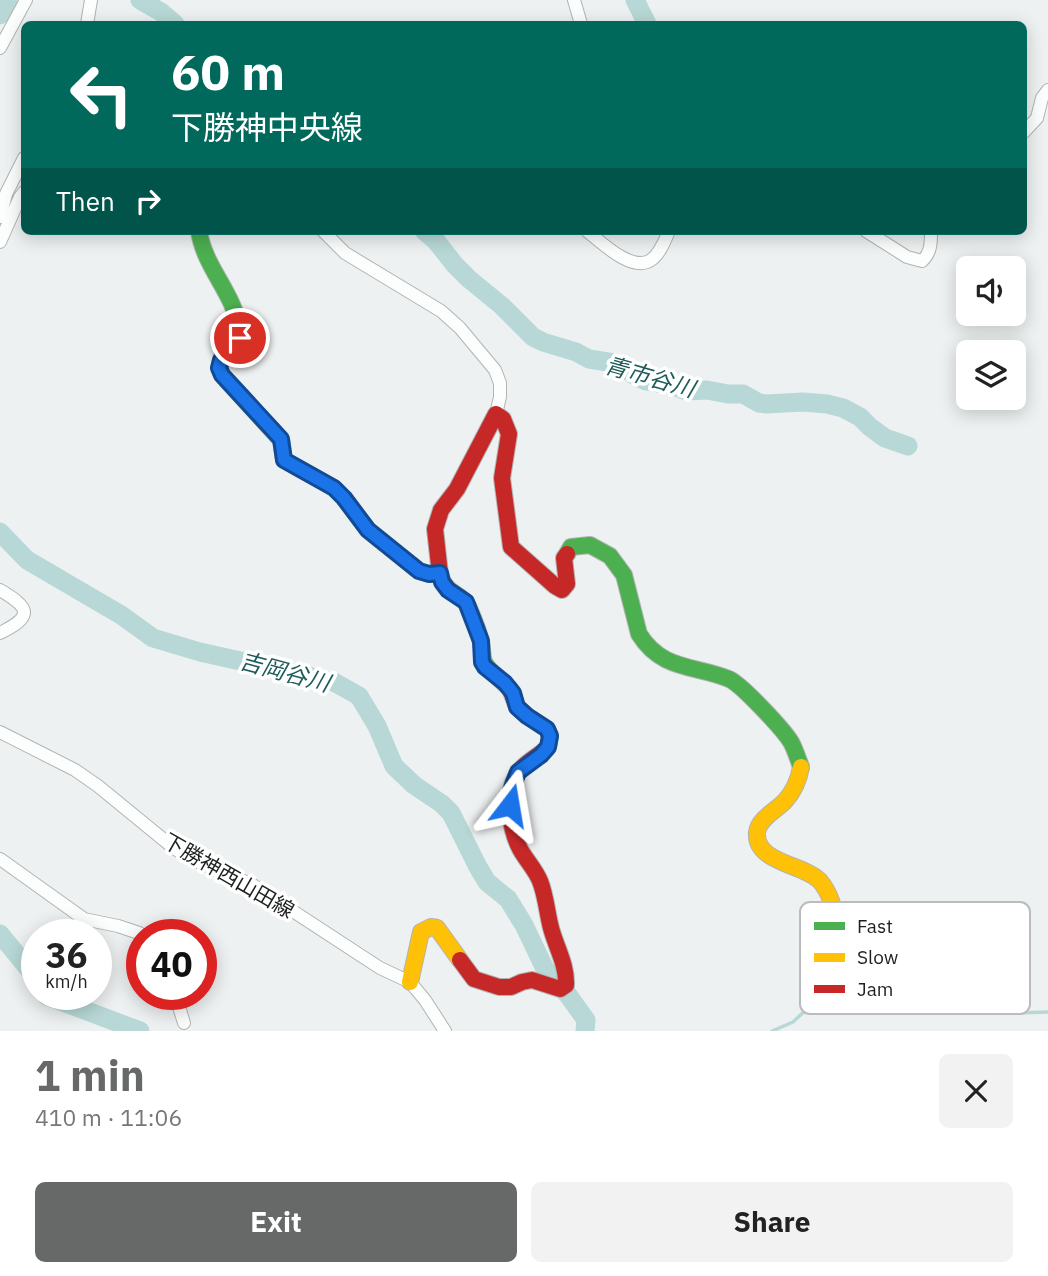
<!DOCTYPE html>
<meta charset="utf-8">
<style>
body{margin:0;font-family:"IBM Plex Sans","Noto Sans JP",sans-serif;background:#f2f2f2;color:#222;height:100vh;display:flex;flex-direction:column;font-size:26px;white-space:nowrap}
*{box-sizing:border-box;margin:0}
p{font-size:23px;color:#767676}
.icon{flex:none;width:38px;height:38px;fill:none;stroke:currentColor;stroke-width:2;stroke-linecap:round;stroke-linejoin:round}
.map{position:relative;height:1031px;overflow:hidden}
.panel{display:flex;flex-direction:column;background:#fff;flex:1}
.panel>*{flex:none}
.guide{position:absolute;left:21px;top:21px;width:1006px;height:214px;border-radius:10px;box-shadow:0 4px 18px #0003;background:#00695c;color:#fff;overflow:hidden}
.tools{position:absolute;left:956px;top:256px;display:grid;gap:14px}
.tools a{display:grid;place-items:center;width:70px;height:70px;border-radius:10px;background:#fff;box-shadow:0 4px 18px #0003;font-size:35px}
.speed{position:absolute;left:21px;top:919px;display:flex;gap:14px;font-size:35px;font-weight:700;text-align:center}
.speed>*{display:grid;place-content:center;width:91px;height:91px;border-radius:50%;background:#fff;box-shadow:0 4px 18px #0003;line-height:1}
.speed small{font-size:18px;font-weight:400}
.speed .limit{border:10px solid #d22;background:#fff;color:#111}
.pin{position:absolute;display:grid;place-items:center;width:60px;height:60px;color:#fff;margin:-30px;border:4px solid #fff;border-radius:50%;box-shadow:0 2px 7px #0007}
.me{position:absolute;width:77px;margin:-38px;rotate:14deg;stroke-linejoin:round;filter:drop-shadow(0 0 5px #0008)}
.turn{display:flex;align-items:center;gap:24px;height:147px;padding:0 35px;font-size:32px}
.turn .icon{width:91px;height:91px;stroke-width:2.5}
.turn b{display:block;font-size:49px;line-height:60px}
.then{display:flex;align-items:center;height:66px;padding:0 35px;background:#0003;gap:14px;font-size:26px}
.round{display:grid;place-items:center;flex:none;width:74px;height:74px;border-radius:10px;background:#f2f2f2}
.overview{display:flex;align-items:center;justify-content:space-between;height:119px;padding:0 35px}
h1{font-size:42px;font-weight:700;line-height:52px;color:#676969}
.cta{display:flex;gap:14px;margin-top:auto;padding:14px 35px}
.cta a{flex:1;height:80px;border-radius:10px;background:#676969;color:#fff;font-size:28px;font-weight:700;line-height:80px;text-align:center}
.cta a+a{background:#f2f2f2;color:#222}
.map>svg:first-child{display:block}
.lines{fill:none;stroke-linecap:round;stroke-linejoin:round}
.stream{stroke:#b7d8d6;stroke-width:3.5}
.river{stroke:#b7d8d6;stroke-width:19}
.street-casing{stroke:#b2b3b3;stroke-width:14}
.fast-casing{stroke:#b2b3b3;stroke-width:18}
.slow-casing{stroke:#b2b3b3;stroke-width:18}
.jam-casing{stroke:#b2b3b3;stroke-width:18}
.street{stroke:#fcfdfd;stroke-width:12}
.fast{stroke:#4caf50;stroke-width:16}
.slow{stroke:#ffc107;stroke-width:16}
.jam{stroke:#c62828;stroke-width:16}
.route-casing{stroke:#114b97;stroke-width:18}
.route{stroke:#1a73e8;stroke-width:12}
.labels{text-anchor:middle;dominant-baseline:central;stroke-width:7;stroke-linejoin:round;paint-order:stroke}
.street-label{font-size:21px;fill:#1e2020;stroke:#fff}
.water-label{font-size:23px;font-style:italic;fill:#1d5c59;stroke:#fff}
.key{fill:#fff;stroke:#bcbcbc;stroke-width:2}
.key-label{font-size:19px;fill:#1e2020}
</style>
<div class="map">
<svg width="1048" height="1031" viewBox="0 0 1048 1031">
<rect width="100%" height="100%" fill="#eef1f1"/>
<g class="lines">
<path class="stream" d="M772 1031 793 1022 823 994 851 987 892 988 955 986 992 1005 1013 1013 1048 1012"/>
<path class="river" d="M140 0 161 12 175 24
M635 0 647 24
M0 15 8 0
M424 231 436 241 455 265 469 279 502 306 533 337 543 342 576 352 589 359 614 363 622 366 637 377 646 381 674 386 686 391 707 390 728 394H743L759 403 766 404 803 402 827 404 843 408 860 417 870 427 885 438 908 446
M0 532 27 560 121 615 153 638 200 652 334 682 359 696 377 726 394 766 414 785 442 804 451 813 478 867 487 882 508 899 524 925 545 969 568 995 586 1020 585 1031
M0 934 37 979
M46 994 47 996 140 1031"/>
<defs>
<path id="street" d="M574 0 581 24
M87 24 91 0
M0 48 26 0
M1024 132 1037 118 1042 98 1048 90
M0 217 6 194 24 158
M323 231 345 253 441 311 460 328 495 370 500 383V397L496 414
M587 231C601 242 632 273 651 260 660 254 665 240 669 231
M866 231 907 257 922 261C931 253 931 243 931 231
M0 242 20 197 24 192
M0 590C30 608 34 616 0 633
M0 732 75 770 98 786 175 849 198 862 253 885 380 968 410 982 425 1000 445 1031
M0 859 84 919 118 926 139 933 142 935
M175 994 184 1023"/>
<path id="fast" d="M199 231C204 267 234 293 239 328 243 358 212 352 222 375L281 440 284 460 334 488 344 498 368 530 419 571 429 574H440C445 595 461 592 468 606 473 617 479 631 481 643 484 658 480 660 492 672
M567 554 571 547 590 545 610 556 624 575 639 634C662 671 695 665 729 679 741 684 783 729 791 742 795 749 798 759 801 767"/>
<path id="slow" d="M801 767C799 779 794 791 785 801 777 810 759 818 757 832 754 863 804 864 820 881 832 895 835 914 839 931L838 936
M410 982 421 932 431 927 437 928 460 960"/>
<path id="jam" d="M440 574 435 529 441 510 457 489 496 414 503 419 509 434 502 478 511 547 555 586 562 590 567 584 564 558 567 554
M460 960 474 979 499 987H511L522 982 532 980 560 989 566 985C567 965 556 947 551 928 547 913 546 896 540 881 535 869 526 860 520 849 510 830 505 796 516 776 523 763 538 757 548 747L550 736 547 729 527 716 517 707 510 689 492 672"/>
</defs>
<use href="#street" class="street-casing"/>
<use href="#fast" class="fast-casing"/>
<use href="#slow" class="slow-casing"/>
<use href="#jam" class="jam-casing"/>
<use href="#street" class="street"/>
<use href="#fast" class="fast"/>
<use href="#slow" class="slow"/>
<use href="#jam" class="jam"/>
</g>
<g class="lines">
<defs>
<path id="route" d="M240 338 237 347 221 360 219 368 222 375 281 439 284 460 334 488 344 498 368 530 419 571 429 574 440 573 442 582 448 590 466 602 481 641 482 662 485 667 505 683 513 693 517 707 527 716 547 729 550 736 548 747 541 755 518 772 511 791 510 805"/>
</defs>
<use href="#route" class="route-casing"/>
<use href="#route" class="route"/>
</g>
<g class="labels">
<g class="street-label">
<text transform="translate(229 875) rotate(30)">下勝神西山田線</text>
</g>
<g class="water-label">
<text transform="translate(650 376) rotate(16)">青市谷川</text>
<text transform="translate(285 671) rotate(15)">吉岡谷川</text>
</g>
</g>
<rect x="800" y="902" width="230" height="112" rx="10" class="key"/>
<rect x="814" y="922" width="31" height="8" fill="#4caf50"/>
<rect x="814" y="953" width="31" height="9" fill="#ffc107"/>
<rect x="814" y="985" width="31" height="8" fill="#c62828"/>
<g class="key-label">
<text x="857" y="933">Fast</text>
<text x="857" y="964">Slow</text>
<text x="857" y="996">Jam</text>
</g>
</svg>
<div class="tools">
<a><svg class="icon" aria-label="sound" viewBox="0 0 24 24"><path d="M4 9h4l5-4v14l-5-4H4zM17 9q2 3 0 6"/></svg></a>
<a><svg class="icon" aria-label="layers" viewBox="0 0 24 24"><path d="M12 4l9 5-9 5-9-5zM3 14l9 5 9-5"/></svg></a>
</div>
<div class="speed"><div>36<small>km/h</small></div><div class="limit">40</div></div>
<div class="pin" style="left:240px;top:338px;background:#d93025"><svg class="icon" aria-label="arrive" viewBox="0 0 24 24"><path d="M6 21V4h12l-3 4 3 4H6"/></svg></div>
<svg class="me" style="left:510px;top:805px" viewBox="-20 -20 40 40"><path d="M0-17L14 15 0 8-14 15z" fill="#1a73e8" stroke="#fff" stroke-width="4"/></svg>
<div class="guide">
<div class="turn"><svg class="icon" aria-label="left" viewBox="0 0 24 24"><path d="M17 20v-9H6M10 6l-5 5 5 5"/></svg><div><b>60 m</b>下勝神中央線</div></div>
<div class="then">Then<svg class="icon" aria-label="right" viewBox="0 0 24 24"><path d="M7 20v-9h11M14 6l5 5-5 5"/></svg></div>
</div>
</div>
<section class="panel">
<div class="overview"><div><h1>1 min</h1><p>410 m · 11:06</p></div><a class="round"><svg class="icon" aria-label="close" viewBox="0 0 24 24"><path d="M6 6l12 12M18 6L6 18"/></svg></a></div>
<div class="cta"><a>Exit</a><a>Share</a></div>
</section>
